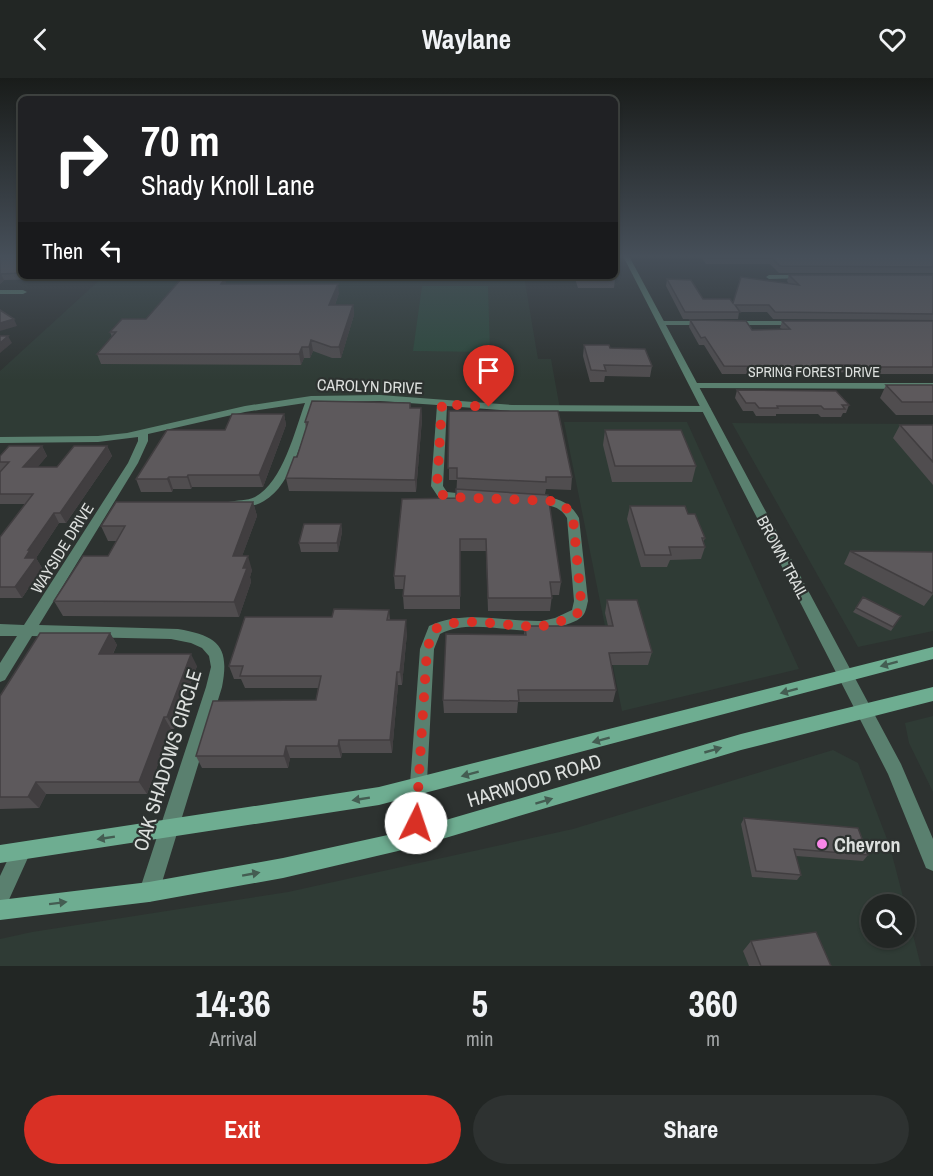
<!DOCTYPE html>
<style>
body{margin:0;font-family:"Archivo Narrow",sans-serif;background:#2e3231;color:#f1f3f6;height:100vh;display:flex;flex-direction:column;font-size:22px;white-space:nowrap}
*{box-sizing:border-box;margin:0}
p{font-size:20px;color:#a2a5a6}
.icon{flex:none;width:33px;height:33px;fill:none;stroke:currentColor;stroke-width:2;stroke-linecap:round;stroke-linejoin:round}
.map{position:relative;height:888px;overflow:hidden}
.details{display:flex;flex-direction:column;background:#222624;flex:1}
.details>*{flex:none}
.hud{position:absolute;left:18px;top:18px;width:600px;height:183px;border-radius:9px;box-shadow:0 2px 4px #0004,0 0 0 2px #3f4341;background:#202124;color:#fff;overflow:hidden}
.tools{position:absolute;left:861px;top:816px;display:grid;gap:12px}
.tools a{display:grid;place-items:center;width:54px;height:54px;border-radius:50%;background:#222624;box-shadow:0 2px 4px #0004,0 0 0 2px #3f4341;font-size:30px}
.pin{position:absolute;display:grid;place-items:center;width:51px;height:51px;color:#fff;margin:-62px -26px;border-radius:50% 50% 50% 0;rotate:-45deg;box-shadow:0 0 6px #0007}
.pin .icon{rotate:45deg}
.me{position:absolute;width:66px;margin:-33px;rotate:4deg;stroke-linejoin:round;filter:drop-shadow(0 0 4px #0008)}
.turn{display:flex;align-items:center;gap:21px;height:126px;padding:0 24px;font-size:27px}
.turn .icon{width:78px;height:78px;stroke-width:2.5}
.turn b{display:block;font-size:42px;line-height:51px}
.then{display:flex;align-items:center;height:57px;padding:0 24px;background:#0003;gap:12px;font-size:22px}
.eta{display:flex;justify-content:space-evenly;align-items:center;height:102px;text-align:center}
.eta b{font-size:36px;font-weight:700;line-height:42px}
.action{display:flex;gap:12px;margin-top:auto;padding:12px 24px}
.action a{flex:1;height:69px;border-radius:36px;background:#d93025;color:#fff;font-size:24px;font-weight:700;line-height:69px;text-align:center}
.action a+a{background:#2e3231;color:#f1f3f6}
header{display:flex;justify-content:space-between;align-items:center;height:78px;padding:0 24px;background:#222624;font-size:27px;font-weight:700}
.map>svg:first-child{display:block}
.built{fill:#2f3b35;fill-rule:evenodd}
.green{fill:#2c493c}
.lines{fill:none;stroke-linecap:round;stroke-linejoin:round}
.minor{fill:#5a806f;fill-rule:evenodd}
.tertiary{fill:#5a806f;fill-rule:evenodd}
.secondary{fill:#6ead91;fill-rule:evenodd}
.wall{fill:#504d4f}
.shaded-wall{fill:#413e40}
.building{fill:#5d595c;stroke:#413e40;stroke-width:1.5}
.oneway{fill:#445d52}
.route{stroke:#d93025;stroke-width:10;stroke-dasharray:0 18}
.poi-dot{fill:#f987e8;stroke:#2d3230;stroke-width:2}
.labels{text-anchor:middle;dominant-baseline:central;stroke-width:4.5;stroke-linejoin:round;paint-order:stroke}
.far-street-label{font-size:14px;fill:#dde0de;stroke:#2d3230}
.street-label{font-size:16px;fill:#dde0de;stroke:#2d3230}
.near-street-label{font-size:20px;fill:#dde0de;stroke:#2d3230}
.near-poi-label{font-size:20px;font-weight:bold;fill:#dde0de;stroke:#2d3230;text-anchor:start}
</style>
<header><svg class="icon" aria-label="back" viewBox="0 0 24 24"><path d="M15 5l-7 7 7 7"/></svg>Waylane<svg class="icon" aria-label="heart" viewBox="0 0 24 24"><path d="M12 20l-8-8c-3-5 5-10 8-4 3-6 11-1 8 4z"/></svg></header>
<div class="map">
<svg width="933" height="888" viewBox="0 0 933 888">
<rect width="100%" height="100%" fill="#2d3230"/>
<path class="built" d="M104 198H524L538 281H551L560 331 380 320 270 326 127 358 0 362V293Z
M564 344H687L799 591 622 633Z
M732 345 933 346V553L858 569Z
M933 638V714L909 665 905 645Z
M833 672 858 685 890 769 921 888H0V861L32 854 288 814 573 751ZM872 826H904V860H872Z"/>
<path class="green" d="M422 208H488L490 274 413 273Z"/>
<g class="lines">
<path class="minor" d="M804 197 806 198V200L769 201 766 199 769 197Z
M0 212H23L27 214 23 216H0Z
M660 243H704L708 245 704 247H663L659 245Z
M730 243H797L801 245 797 247H733L729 245Z
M695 305H933V311L692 310V306Z
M380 317 512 327 706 328 711 331 706 334 512 333 447 328 443 408 447 414 475 417 477 420 471 424 439 420 431 408 437 327 380 323 315 324C304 353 293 407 264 423 255 429 242 429 232 431L228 430 226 427 228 424C237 422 247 423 255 419 283 404 295 352 305 325L245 334 148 356V363L138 385 39 547 178 551C218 558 230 568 222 609L159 814 156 821 149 824 142 821 139 814 206 609 211 589 209 578 202 570 191 565 171 561 32 558 5 602 0 604V585L17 558H0V546L24 547 128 385 138 363V359L98 364 0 365V359L98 358 127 355 245 328 311 318Z
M534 418C554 419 568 421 579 440L588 523C587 527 586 533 584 536 581 541 574 544 568 546 526 564 477 537 440 556L434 571 424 760 422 767 415 769 408 767 406 760 420 571 429 548C465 531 504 544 542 543L555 540 572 532 574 523 567 440C558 425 545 428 530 425L528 422Z
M22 764 29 766 31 773 7 826 0 829V798L15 766Z"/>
<path class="tertiary" d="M623 178H629L901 686 933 761V793L926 790 888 696Z"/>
<path class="secondary" d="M933 569V581L379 727 0 785V767L379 709Z
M933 609V623L741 672 415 769 283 800 149 824 0 842V822L149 804 283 780 415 751 741 656Z"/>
</g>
<path class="wall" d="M0 178H21V198H85V200L4 202 0 206Z
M701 178H933V195H779L770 186H706Z
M789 197H933V242L773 241 767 234H739L738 241H683L666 208 667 201 703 221 733 225 789 206 787 203Z
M574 198H614L615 201 614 210H578Z
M226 206 339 215 335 227H353L354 237 341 280H332L313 273 310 280H304L301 287 101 286 97 276 112 259 110 254 146 241Z
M690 242 752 252 782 251 780 250 782 243H933V296H858L857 294 816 295V296H722L704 267H699L689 249Z
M584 267 610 270 652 288 650 299 605 298 604 304H590L583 278Z
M886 307H933V337H896L880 320Z
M737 312 849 327 846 335H843L841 339H821L818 336H776V338H756L753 333H743L735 320Z
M410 325 411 330H421L422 341 416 414 289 413 286 400 297 379 306 351 305 344Z
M449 333 572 399 571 412 546 411 545 416 561 504 559 517H552L550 533H488L486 473H460V531H404L403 518 404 511H395L394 498 456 420 457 402H449Z
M284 336 286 347 263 409H192L191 411H173L172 414H141L136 401 225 352Z
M900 347H933V407L893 360Z
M605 352 696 388 692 404H612L603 367Z
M42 368 47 378 37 389H57L107 368 112 378 66 445H59L36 480 42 490 22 520H0V459L25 426H0V378Z
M253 424 257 438 242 478 252 492 250 499 251 504 239 539 63 538 54 523 108 478 117 463H108L101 448Z
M630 428 688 436 705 460 703 465 705 469 701 481 670 482 667 489H641L627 441Z
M341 446 342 454 338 474H301L299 465Z
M850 473 933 474V516L924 528 844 486Z
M607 522 652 574 648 587H611L616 612 613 624H518L517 635H444L443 622 524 557 525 548H608L605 535Z
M856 530 901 538 891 553 853 534Z
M389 532 390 542 407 555 402 607H398L392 675H342L341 680H290L288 690H202L196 678 316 622 318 610H245L241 601H234L229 588 332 539Z
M110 555 117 567 113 576 197 588 174 651H171L147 716H46L39 730 0 731V618Z
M744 740 868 777 863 783 796 778 801 797 797 802 752 799 741 746Z
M751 863 831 888H749L743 873Z"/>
<path class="shaded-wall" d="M1 196 4 202 0 206V197Z
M225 200 227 209 221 206Z
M338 206 339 215 331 237 329 227Z
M353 227 354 237 341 280 339 269Z
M14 241 17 248 0 253V245Z
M8 258 12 265 0 275V265Z
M311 262 313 273 310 280 309 269Z
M302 269 304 280 301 287 299 276Z
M421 330 422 341 416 414 415 402Z
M284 336 286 347 263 409 259 397Z
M42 368 47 378 29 400 23 389Z
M107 368 112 378 66 445 60 435Z
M188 397 192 409 191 411 187 399Z
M169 399 173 411 172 414 167 401Z
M253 424 257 438 237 492 233 478Z
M54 435 59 445 36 480 42 490 22 520 15 509 28 472Z
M341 446 342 454 338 474 337 465Z
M248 478 252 492 250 499 251 504 239 539 234 524 243 490Z
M406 542 407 555 402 607 400 594Z
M110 555 117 567 106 589 99 576Z
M191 576 197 588 174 651 167 639Z
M397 594 398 607 392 675 390 662Z
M164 639 171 651 147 716 139 704Z
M339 662 342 675 341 680 338 668Z
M286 668 290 680 288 690 284 678Z
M36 704 46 716 39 730 28 719Z"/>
<path class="building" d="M0 178H21V195L1 196 0 197Z
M706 178H933V189L780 188 772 180H708Z
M789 197H933V236L775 234 769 227H735L740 234H685L667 201 691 202 703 221H730L733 225 741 199 799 207Z
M578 198H614L615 201H579Z
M182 200H225L221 206H338L329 227H353L339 269H331L311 262 309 269H302L299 276H97L116 254H110L122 241H146Z
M0 232 14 241 0 245Z
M690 242 746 243 752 252 790 251 782 243H933V289H862L860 287H818L819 289 724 288 705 259 701 260Z
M0 258H8L0 265Z
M584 267H609L610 270 645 271 652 288 604 287 606 293 591 292Z
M886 307H933V324H902Z
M737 312 836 313 849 327H842L845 331H824L821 328H777L778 330H759L755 325H746Z
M312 323 410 325V330H421L415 402 286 400 294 379H297L308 344H305Z
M449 333H558L572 399H546V404L457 400V390H448Z
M232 336H284L259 397H188L187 399H169L167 401H136L167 352H225Z
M900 347H933V384Z
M605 352H681L696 388H615Z
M9 368H42L23 389H57L74 368H107L60 435H54L28 472H30L25 480H36L15 509H0V459L33 416H0V394L9 384H0V378Z
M456 411 548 417 561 504H550L552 520H488L486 461H460V518H403L405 498H394L402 421 456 420Z
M116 424H253L233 478H248L243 490H247L234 524 54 523 83 478H108L125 448H101Z
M630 428H685L688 436H695L705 460H702L705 469H669L671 477H645Z
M304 446H341L337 465H299Z
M850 473 933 474V514L932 515Z
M863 519 901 538 893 549 856 530Z
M607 522H637L652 574 609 575 616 612H518L519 623 443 622 446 556 526 557 525 548H613Z
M334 531 389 532 387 542H406L400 594H397L390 662H339L338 668H286L284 678H196L213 623 316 622 321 598H240L243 588H229L245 539H332Z
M40 555H110L99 576H191L167 639H164L139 704H36L28 719H0V618Z
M744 740 858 750 868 777 794 771 801 797 756 793Z
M816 854 831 888H761L751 863Z"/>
<defs><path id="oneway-solid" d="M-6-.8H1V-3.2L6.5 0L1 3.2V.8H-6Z" transform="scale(1.5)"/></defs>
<g class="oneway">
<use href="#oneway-solid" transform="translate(889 586) rotate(165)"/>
<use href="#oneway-solid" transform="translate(789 613) rotate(165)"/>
<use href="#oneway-solid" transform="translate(601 662) rotate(165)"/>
<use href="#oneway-solid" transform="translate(713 672) rotate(-16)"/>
<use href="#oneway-solid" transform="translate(470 696) rotate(165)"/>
<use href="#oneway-solid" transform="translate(361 721) rotate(171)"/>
<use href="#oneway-solid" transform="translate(544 723) rotate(-17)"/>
<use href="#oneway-solid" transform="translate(106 760) rotate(171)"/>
<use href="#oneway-solid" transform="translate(251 796) rotate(-10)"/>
<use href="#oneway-solid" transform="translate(58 825) rotate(-7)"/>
</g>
<linearGradient id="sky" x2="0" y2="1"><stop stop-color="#191c1a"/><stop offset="0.59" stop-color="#464f59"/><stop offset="1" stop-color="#464f59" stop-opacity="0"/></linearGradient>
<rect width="933" height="302" fill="url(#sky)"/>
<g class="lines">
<path class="route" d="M416 745 427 571 434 552C457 535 513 551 542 548 554 547 567 541 578 535L581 523 573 440C568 430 563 426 552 423L449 419 443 417 437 408 442 326 489 329"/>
</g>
<circle class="poi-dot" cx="822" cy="766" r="6"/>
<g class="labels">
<g class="far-street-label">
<text x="814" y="294">SPRING FOREST DRIVE</text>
</g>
<g class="street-label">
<text transform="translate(370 308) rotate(2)">CAROLYN DRIVE</text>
<text transform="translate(62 470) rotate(-58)">WAYSIDE DRIVE</text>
<text transform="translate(783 479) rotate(62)">BROWN TRAIL</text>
</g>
<g class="near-street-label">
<text transform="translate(167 682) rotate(-73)">OAK SHADOWS CIRCLE</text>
<text transform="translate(534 702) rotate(-17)">HARWOOD ROAD</text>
</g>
<g class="near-poi-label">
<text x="834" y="766">Chevron</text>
</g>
</g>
</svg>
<div class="tools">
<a><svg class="icon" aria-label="search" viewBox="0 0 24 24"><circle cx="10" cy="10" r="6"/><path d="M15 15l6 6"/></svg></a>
</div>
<div class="pin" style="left:489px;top:329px;background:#d93025"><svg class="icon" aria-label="arrive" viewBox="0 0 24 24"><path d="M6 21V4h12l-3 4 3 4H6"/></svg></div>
<svg class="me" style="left:416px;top:745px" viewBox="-20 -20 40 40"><circle r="19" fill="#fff"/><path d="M0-13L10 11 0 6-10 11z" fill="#d93025"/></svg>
<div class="hud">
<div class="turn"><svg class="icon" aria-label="right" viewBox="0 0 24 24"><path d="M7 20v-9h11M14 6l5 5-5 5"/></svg><div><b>70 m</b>Shady Knoll Lane</div></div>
<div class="then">Then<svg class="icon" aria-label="left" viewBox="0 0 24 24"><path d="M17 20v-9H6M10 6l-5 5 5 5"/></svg></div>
</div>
</div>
<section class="details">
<div class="eta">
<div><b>14:36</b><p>Arrival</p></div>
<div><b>5</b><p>min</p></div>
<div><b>360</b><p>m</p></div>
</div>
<div class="action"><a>Exit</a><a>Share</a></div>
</section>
